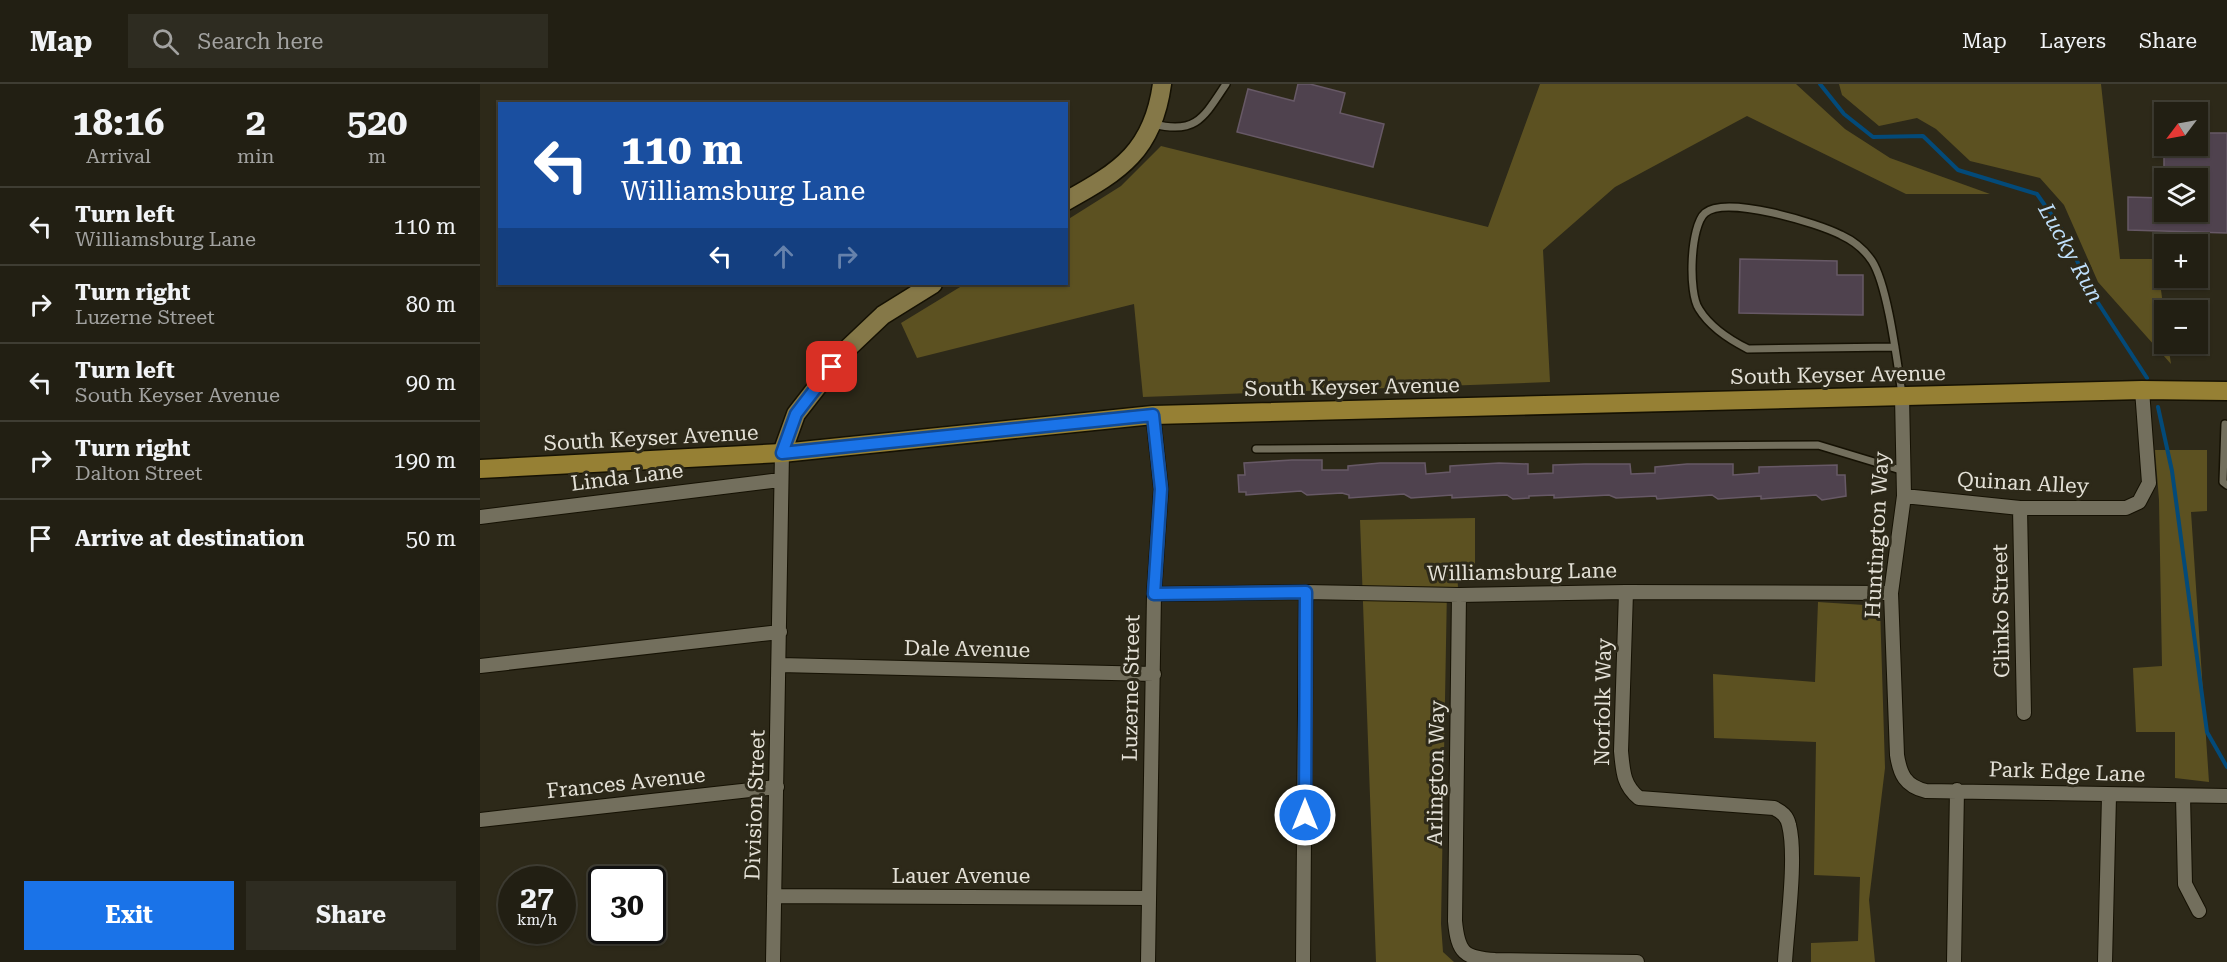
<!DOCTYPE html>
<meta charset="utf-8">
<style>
body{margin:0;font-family:"Roboto Serif",serif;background:#2e2c21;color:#f1f3f6;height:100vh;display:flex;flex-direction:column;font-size:22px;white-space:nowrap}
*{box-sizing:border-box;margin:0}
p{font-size:20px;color:#a2a2a0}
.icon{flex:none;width:33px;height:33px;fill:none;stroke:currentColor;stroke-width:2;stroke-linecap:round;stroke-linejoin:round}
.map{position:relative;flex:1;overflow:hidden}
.panel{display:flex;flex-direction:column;background:#221f13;width:480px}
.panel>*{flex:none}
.guide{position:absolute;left:18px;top:18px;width:570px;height:183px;border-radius:0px;box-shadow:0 2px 4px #0004,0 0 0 2px #3f3d33;background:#1a4fa0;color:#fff;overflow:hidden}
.needle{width:39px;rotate:238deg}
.tools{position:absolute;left:1674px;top:18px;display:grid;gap:12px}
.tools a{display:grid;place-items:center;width:54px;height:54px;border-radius:0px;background:#221f13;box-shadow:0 2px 4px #0004,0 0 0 2px #3f3d33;font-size:30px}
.speed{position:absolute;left:18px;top:782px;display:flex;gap:12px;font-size:30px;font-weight:700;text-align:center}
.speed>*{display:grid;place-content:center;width:78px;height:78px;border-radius:50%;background:#221f13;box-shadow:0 2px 4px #0004,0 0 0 2px #3f3d33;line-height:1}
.speed small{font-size:15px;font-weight:400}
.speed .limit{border:3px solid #111;border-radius:9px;background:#fff;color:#111}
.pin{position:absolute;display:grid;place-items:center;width:51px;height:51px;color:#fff;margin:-26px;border-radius:12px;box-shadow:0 3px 9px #0006}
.me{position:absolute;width:66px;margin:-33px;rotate:0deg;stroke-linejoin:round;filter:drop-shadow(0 0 4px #0008)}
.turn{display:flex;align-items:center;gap:21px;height:126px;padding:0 24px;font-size:27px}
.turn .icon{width:78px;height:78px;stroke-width:2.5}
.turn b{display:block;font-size:42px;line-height:51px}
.lanes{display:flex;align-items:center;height:57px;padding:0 24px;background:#0003;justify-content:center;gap:30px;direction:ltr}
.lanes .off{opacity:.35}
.eta{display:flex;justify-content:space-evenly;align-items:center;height:102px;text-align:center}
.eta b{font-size:36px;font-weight:700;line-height:42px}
.cta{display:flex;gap:12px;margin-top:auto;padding:12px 24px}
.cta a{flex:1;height:69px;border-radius:0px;background:#1a73e8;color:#fff;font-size:24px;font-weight:700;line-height:69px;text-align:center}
.cta a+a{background:#2e2c21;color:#f1f3f6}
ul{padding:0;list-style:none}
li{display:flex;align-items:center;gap:18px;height:78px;padding:0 24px;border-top:2px solid #3f3d33}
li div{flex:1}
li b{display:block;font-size:22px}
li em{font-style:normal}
header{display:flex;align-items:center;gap:36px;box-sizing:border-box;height:84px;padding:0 30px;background:#221f13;border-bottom:2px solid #3f3d33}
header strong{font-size:28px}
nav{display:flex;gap:33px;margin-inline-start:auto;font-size:21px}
.search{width:420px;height:54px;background:#2e2c21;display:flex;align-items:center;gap:15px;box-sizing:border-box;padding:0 21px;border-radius:0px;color:#a2a2a0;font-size:22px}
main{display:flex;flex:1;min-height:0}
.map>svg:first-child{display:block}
.green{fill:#5c5121}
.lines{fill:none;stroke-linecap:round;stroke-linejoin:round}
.stream{stroke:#034a79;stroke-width:4}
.building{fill:#4f424e;stroke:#675966;stroke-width:1.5}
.lane-casing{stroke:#151103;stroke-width:10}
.street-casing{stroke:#151103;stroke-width:16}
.secondary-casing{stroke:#151103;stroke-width:21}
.primary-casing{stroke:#151103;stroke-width:21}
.lane{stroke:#736f5d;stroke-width:7}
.street{stroke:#736f5d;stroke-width:14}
.secondary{stroke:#857848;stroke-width:18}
.primary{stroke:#968034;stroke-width:18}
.route-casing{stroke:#114b97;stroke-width:15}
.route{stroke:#1a73e8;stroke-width:10}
.labels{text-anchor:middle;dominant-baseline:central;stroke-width:6;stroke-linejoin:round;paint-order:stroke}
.street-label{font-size:21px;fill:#e4e1d7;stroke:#2d2919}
.water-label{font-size:22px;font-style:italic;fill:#bfdffb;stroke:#2d2919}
</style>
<header>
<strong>Map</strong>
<div class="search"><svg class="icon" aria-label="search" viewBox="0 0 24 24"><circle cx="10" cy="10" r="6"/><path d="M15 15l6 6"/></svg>Search here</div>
<nav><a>Map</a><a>Layers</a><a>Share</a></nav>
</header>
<main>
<section class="panel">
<div class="eta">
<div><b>18:16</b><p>Arrival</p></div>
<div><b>2</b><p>min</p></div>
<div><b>520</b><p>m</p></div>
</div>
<ul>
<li><svg class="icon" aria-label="left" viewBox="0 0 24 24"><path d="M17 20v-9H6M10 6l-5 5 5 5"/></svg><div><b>Turn left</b><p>Williamsburg Lane</p></div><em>110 m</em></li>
<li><svg class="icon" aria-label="right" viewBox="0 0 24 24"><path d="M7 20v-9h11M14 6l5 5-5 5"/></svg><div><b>Turn right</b><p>Luzerne Street</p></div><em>80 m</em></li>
<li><svg class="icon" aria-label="left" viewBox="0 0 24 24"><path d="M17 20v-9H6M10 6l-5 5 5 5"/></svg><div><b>Turn left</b><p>South Keyser Avenue</p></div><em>90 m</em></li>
<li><svg class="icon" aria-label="right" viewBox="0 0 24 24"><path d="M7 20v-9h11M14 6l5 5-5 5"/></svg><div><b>Turn right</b><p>Dalton Street</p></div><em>190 m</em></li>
<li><svg class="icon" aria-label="arrive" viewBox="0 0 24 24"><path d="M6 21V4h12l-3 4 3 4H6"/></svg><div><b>Arrive at destination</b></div><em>50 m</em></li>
</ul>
<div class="cta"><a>Exit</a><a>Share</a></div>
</section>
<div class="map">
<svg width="1747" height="878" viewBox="0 0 1747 878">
<rect width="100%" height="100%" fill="#2d2919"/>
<path class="green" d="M1060 0H1316L1365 45 1410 74 1510 110H1426L1267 32 1135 103 1063 166 1070 298 663 313 654 220 437 274 421 239 485 200H586L587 136 641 102 681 62 1008 143Z
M1359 0H1621L1640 175H1677L1684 229V260H1688L1691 280 1618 198 1584 121 1560 94 1490 77 1456 45 1437 34 1399 42 1362 11Z
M1675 366H1727V427L1711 428 1729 698 1695 694V648H1656L1653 584 1682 582 1679 416Z
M995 434V485H977L978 504H967L961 840 963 868 974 878H896L880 436Z
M1338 518 1400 522 1405 684 1389 816 1395 878H1331V859L1378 857 1380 793 1334 791 1336 658 1234 654 1233 590 1335 598Z"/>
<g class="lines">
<path class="stream" d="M1340 0 1364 30 1393 53 1443 52 1478 86 1557 110 1587 153 1609 205 1667 294
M1678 323 1692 387 1727 648 1747 683"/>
</g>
<path class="building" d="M818 0H830L865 9 860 29 904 40 893 83 757 48 768 5 814 17Z
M1718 49H1747V149L1648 146V113L1684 114V128H1718V94H1684V62H1718Z
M1260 175 1357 177V191H1383V231L1259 229Z
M812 376H842V386H868V382L900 379H945L946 390 970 388V382L1019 379 1048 380V390L1073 389V381L1105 380H1150L1151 390 1175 389V383L1207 380H1253V391L1279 389V383L1357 381V391H1365L1366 412 1342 416 1336 411 1281 415V412L1238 415 1232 411 1177 415 1176 412 1136 414 1129 411 1074 414V411L1049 412V414L1033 415 1027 411 972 414V411L931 414 924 410 869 414V411L862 409 827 411 821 407 766 411V408H759L758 391H765L764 379Z"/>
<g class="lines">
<defs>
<path id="lane" d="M674 40C716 51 724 33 746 0
M1415 263 1268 265C1250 256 1230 243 1219 225 1208 209 1210 142 1225 129 1246 111 1338 139 1361 151 1374 157 1384 165 1392 177 1408 202 1417 278 1422 310
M1745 340 1743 398 1747 401
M776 365 1338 361 1424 387"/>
<path id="street" d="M1422 312 1424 412 1411 509 1417 671C1420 690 1425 702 1446 707L1747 712
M1424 412 1540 424H1646L1659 418 1669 399 1662 306
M1540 424 1544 629
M0 433 300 396
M1146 508 1141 667C1143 687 1143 701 1159 714L1294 724C1302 728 1307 732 1309 741 1317 773 1307 843 1305 878
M674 510 826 508 979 511 1146 508 1411 509
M979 511 975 837C978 869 984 874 1015 876L1157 878
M300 581 674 590
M0 582 300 548
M1703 712 1705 800 1719 827
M0 736 297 703
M294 812 668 814
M293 878 302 369
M668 878 674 510 681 405 673 331
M823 878 826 508
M1474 878 1477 706
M1625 878 1629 712"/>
<path id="secondary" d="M586 117C641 87 673 66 682 0
M302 369 316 330 365 267 403 231 453 200"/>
<path id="primary" d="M0 385 302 369 673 331 1662 306 1747 307"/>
</defs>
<use href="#lane" class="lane-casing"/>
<use href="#street" class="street-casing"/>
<use href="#secondary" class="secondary-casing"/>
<use href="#primary" class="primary-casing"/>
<use href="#lane" class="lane"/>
<use href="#street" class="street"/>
<use href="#secondary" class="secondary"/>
<use href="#primary" class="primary"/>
</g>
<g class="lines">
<defs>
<path id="route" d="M352 283 316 330 302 369 673 331 681 405 674 510 826 508 825 731"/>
</defs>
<use href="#route" class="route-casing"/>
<use href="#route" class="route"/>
</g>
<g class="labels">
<g class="street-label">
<text transform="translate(1358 291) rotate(-1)">South Keyser Avenue</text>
<text transform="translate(872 303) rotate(-1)">South Keyser Avenue</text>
<text transform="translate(171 354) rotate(-3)">South Keyser Avenue</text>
<text transform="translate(147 393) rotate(-7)">Linda Lane</text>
<text transform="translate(1543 399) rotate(3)">Quinan Alley</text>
<text transform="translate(1397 451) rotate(-87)">Huntington Way</text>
<text transform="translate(1042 488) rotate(-1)">Williamsburg Lane</text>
<text transform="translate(1521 527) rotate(-91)">Glinko Street</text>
<text transform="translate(487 565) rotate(1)">Dale Avenue</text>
<text transform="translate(651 604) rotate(-89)">Luzerne Street</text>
<text transform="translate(1123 618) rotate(-89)">Norfolk Way</text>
<text transform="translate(1587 688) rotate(2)">Park Edge Lane</text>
<text transform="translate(956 689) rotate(-89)">Arlington Way</text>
<text transform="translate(146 699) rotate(-6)">Frances Avenue</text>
<text transform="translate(275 721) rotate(-88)">Division Street</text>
<text x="481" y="792">Lauer Avenue</text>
</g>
<g class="water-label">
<text transform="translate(1591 169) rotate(61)">Lucky Run</text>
</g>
</g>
</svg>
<div class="tools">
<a><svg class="needle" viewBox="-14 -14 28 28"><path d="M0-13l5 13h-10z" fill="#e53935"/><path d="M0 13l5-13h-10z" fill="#a2a2a0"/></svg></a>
<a><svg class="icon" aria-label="layers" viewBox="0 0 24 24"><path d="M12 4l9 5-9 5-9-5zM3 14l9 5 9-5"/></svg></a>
<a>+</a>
<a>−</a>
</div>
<div class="speed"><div>27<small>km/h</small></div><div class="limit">30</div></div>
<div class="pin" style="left:352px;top:283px;background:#d93025"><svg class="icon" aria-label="arrive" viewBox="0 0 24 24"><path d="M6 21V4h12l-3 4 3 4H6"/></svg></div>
<svg class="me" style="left:825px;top:731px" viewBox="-20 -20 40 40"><circle r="17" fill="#1a73e8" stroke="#fff" stroke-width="3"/><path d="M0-11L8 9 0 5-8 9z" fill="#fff"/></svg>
<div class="guide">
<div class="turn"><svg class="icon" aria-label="left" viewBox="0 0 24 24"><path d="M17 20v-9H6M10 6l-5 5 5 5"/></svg><div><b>110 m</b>Williamsburg Lane</div></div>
<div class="lanes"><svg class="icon" aria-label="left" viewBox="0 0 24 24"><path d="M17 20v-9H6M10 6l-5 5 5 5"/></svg><svg class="icon off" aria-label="ahead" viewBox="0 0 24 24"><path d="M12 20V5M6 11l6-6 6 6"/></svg><svg class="icon off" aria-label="right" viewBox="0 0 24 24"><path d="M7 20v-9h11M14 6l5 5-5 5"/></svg></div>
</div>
</div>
</main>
